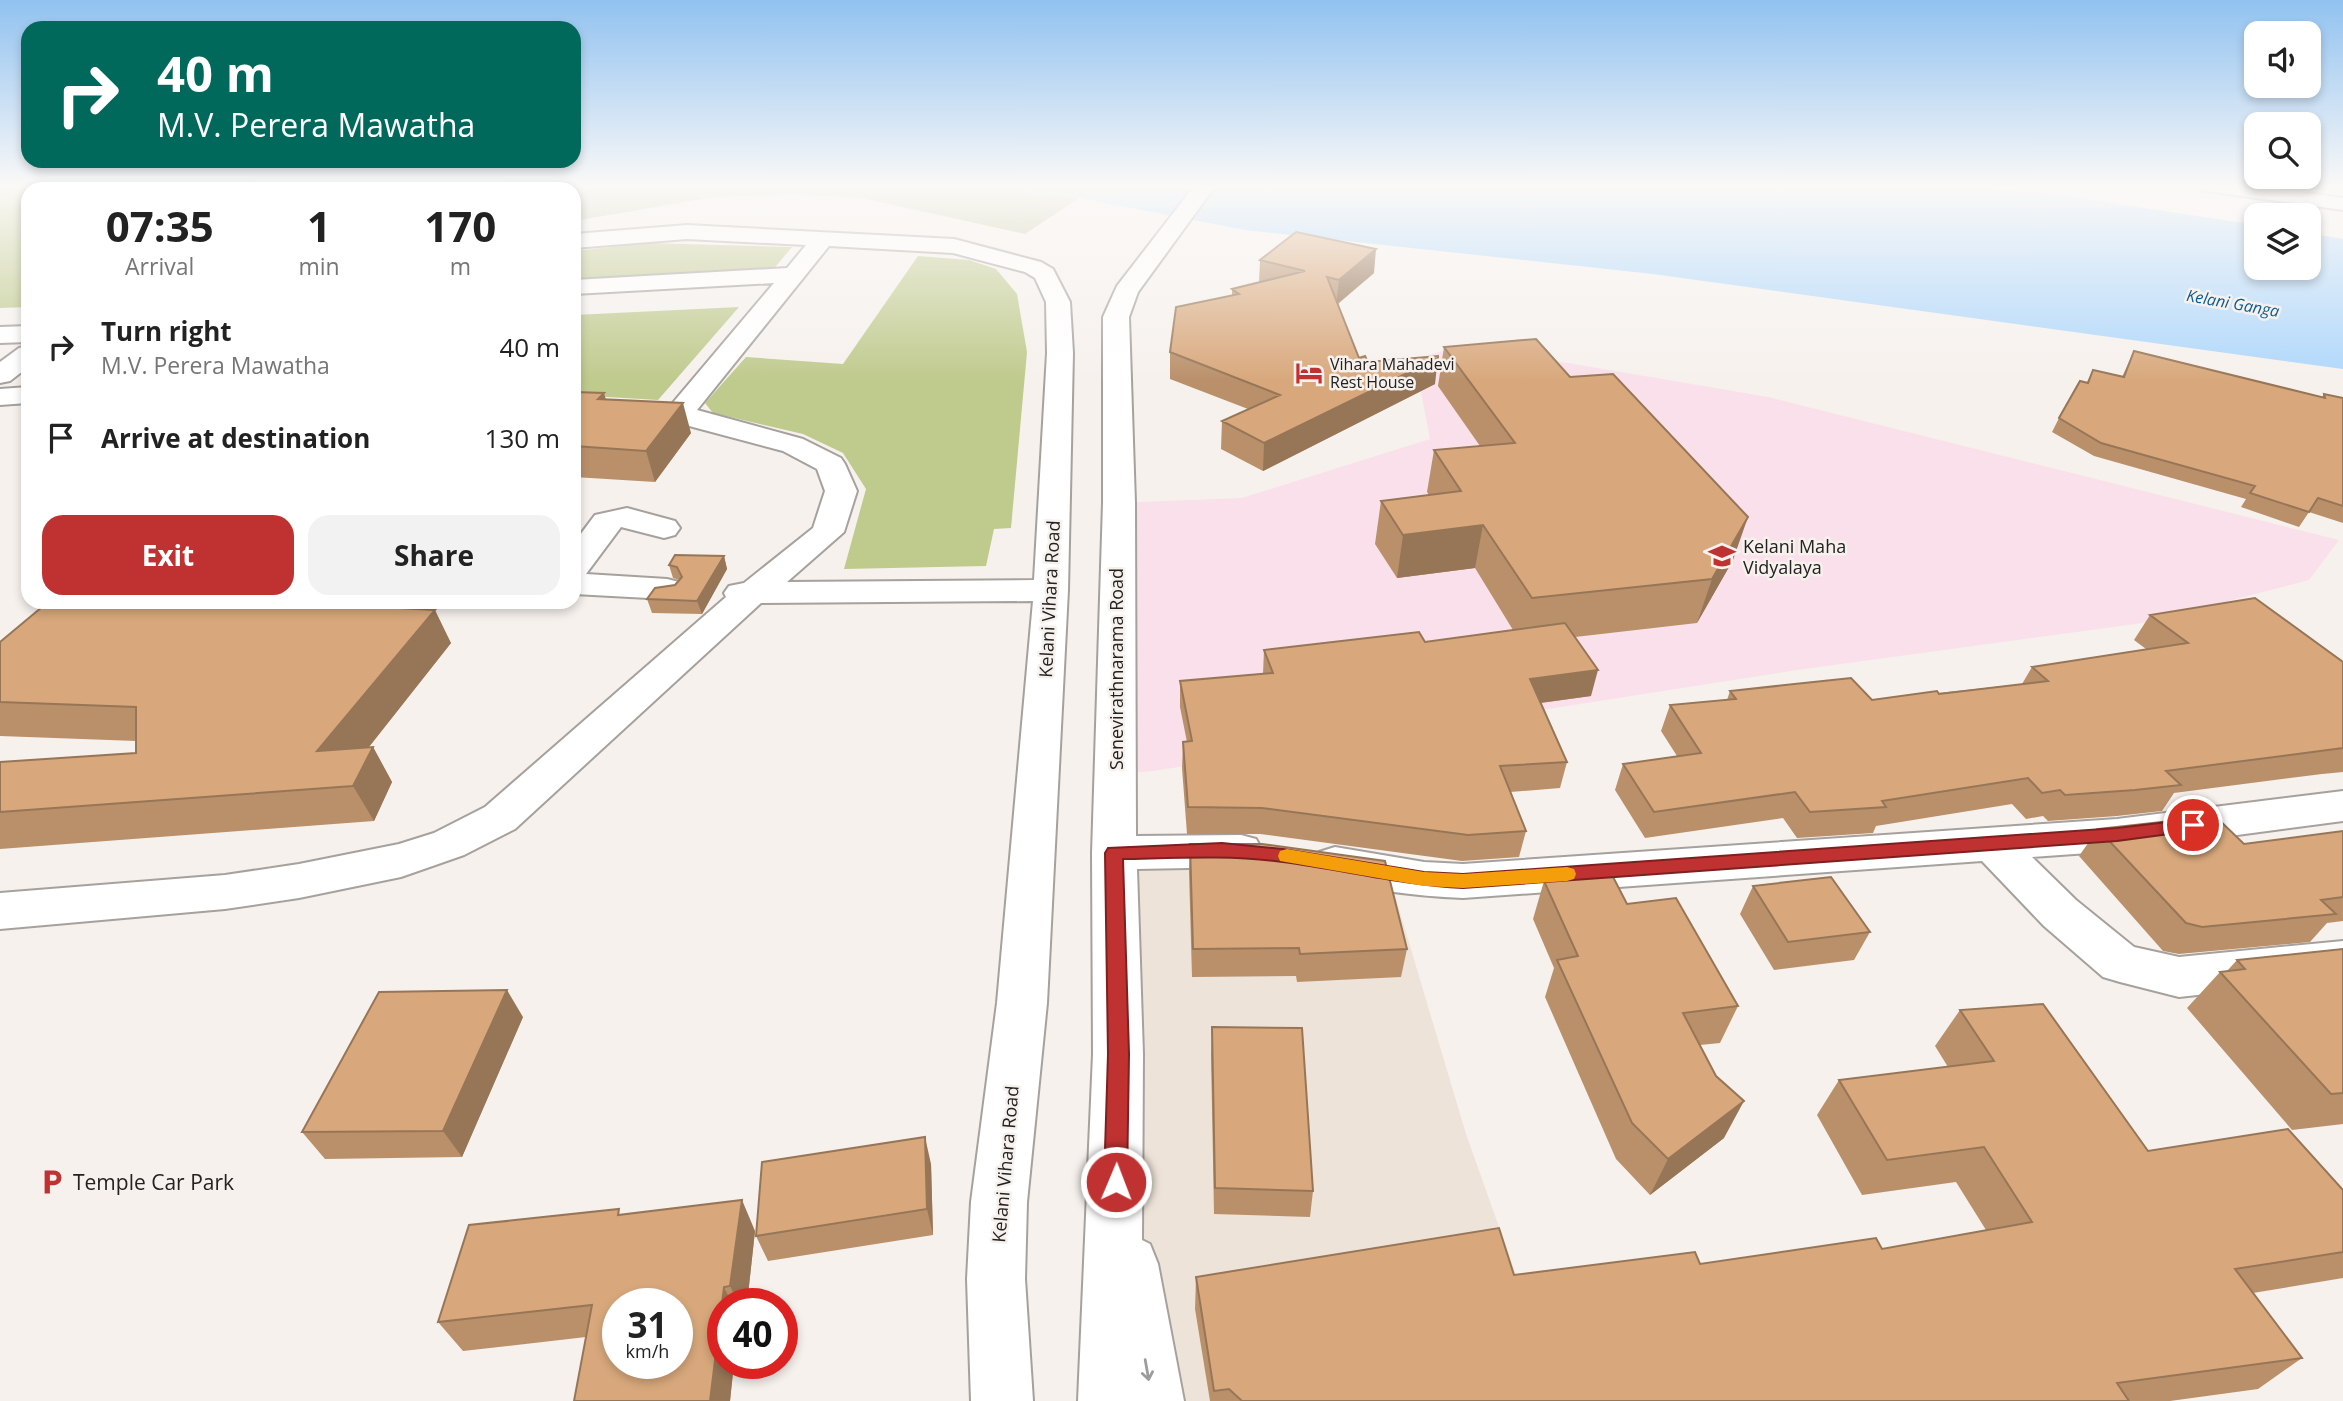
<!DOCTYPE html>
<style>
body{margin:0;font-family:"Open Sans",sans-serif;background:#f2f2f2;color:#222;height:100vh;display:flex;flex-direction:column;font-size:26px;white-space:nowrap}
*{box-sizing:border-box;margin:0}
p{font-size:23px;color:#767676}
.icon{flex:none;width:38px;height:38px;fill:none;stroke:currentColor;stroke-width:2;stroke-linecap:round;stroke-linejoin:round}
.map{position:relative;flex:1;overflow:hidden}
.drawer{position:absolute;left:21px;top:182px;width:560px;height:427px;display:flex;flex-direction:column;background:#fff;border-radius:21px;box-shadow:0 4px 10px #0003}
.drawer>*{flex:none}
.banner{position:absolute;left:21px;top:21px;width:560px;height:147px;border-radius:21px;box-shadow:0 4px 10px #0003;background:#00695c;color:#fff;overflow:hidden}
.fabs{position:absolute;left:2244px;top:21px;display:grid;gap:14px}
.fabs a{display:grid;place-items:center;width:77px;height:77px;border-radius:14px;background:#fff;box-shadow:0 4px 10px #0003;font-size:35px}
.speed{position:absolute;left:602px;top:1288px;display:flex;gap:14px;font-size:35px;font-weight:700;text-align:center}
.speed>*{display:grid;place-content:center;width:91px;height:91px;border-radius:50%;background:#fff;box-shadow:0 4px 10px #0003;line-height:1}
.speed small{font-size:18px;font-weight:400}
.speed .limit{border:10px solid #d22;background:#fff;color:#111}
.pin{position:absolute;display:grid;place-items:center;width:60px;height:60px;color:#fff;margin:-30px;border:4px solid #fff;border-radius:50%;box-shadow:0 2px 7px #0007}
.me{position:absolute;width:77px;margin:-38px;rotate:1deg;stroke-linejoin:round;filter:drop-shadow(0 0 5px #0008)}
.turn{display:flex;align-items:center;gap:24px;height:147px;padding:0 21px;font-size:32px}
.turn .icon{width:91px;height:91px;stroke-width:2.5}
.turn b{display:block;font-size:49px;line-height:60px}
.eta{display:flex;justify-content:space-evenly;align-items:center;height:119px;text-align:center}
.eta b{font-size:42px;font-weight:700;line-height:49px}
.cta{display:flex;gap:14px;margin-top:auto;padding:14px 21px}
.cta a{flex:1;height:80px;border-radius:21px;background:#c03131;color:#fff;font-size:28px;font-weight:700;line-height:80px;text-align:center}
.cta a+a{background:#f2f2f2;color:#222}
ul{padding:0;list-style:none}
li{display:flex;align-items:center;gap:21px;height:91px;padding:0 21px}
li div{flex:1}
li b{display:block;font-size:26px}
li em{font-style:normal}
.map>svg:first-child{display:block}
.built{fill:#eee3d9}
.education{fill:#f9e0ea}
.green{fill:#bec69d}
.forest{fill:#bfca8d}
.water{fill:#afd7fb}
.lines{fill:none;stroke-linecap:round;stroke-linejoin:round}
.minor-casing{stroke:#a6a19d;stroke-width:4}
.minor{fill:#fff;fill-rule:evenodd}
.wall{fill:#ba906b}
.shaded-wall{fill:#977657}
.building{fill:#d8a87c;stroke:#977657;stroke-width:2;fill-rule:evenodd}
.oneway{stroke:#9c9c9b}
.route{fill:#c03131;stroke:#7d2020;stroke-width:2}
.slow{fill:#f59e0b}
.labels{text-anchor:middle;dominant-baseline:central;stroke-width:5;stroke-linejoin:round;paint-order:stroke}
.far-water-label{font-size:16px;font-style:italic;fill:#0c5b91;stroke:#f6f1ed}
.far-poi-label{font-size:16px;fill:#232220;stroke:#f6f1ed;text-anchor:start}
.poi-label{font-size:18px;fill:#232220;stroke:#f6f1ed;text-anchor:start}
.street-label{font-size:18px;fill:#232220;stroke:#f6f1ed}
.near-poi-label{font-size:21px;fill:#232220;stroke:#f6f1ed;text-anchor:start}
</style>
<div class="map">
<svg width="2343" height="1401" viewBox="0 0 2343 1401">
<rect width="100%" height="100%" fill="#f6f1ed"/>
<path class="built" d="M1114 853 1388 872 1466 1134 1561 1401H1153Z"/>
<path class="education" d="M1463 345 1768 397 2339 540 2309 580 2143 623 1797 670 1153 771 1116 774 1119 503 1242 498 1430 439 1418 376 1429 355Z"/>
<path class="green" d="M238 185H390L396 189H246Z
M599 185H1017L1037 195 1079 198 1025 234 862 198 792 194 714 197 574 221V192Z"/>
<path class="forest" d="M0 185H51L59 189H28V307L0 308Z
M650 243 792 247 771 272 574 281V251Z
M918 256 969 260 996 269 1017 294 1027 352 1011 528 994 529 986 566 844 569 866 489 843 453 803 434 713 413 705 403 746 357 843 364Z
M739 307 658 400 574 395V315Z"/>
<path class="water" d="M390 185H599L574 192V189H396Z
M1017 185H1950L2066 196 2256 225V268H2308V233L2343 239V369L1653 274 1245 230 1079 198 1037 195Z"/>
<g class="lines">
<defs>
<path id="minor" d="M80 185H105L107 189H82Z
M1195 185H1216L1138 292 1129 317 1135 503 1136 836 1241 835 1256 839 1263 851 1256 863 1241 867 1137 869 1143 1054 1142 1240 1150 1244 1158 1264 1184 1401H1078L1093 1054 1092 853 1103 503V317L1117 286Z
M2196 185H2250L2343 198V210L2206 191 2199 189Z
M687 225 954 239 1041 262 1053 269 1070 302 1073 353 1068 590 1047 1003 1027 1202 1025 1279 1033 1401H971L967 1279 971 1202 997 1003 1033 601 761 603 515 829 464 855 401 877 299 898 225 909 0 929V893L225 875 299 864 399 844 434 833 485 807 726 597 724 593 729 586 744 583 813 528 825 491 817 469 783 451 678 423 574 418V400L671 405 774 283 574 294V280L787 268 806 245 687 239 574 248V234ZM829 246 953 253 1025 272 1035 278 1046 302 1047 353 1034 580 787 582 844 532 857 491 845 464 841 458 803 439 697 410Z
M28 326V342L0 343V327Z
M28 346V367L10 381 0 383V362L19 348Z
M28 387V403L0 405V389Z
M627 508 675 521 680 528 675 535 664 538 621 527 586 574 667 579 679 582 684 589 679 596 667 599 574 594V543L595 515Z
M2343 791V821L2117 851 2032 857 2076 900 2134 947 2179 957 2343 941V979L2179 997 2120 982 2103 977 2044 926 1982 861 1463 898C1415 896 1365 890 1319 876L1313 864 1319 852 1335 847 1424 862 1463 864 2117 819Z"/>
</defs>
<use href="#minor" class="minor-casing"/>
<use href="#minor" class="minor"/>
</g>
<path class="wall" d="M1260 260 1374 273 1338 304 1359 358 1435 384 1263 471 1221 449 1222 421 1248 409 1170 379V352L1232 296V289L1259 283Z
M1444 347 1733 560 1697 623 1575 637 1591 696 1541 703 1567 762 1560 788 1510 792 1526 831 1519 857 1462 861 1260 834H1187L1182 768 1183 742H1187L1180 707V681L1263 674 1264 650 1425 642 1513 630 1475 568 1397 578 1375 544 1381 501 1429 495 1427 492 1434 450 1480 446 1438 386Z
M2134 351 2322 397 2324 394 2343 398V523L2309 512 2299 527 2241 507 2246 499 2094 456 2052 432 2059 418 2087 382 2093 370 2122 377Z
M574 392 606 400 691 433 655 482 574 477Z
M724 556 727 569 702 614 652 613 647 599 675 585 680 580 673 578 669 565Z
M430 602 425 609 451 643 369 747H373L392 782 374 821 0 849V762L136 753V741L0 736V642Z
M2150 615 2343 662V772L2322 774 2174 793 2162 811 2117 816 2048 821 2043 816 2026 819 2012 804 1876 826 1873 833 1797 838 1783 818 1645 838 1615 790 1623 764 1677 756 1661 731 1670 705 1727 700 1730 691 1872 700 2022 684 2032 667 2146 649 2134 640Z
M2098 829 2244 844 2343 831V921L2327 923 2310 942 2179 954 2163 951 2079 856Z
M1190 844 1407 949 1401 977 1297 982 1296 976 1192 977 1189 872Z
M1544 881 1627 904 1738 1006 1720 1043 1700 1045 1724 1138 1650 1195 1616 1159 1545 997 1554 968 1533 919Z
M1753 886 1870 932 1854 960 1774 970 1740 914Z
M2343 949V1124L2292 1130 2187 1008 2220 972 2227 971 2237 960Z
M1960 1010 2148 1151 2343 1190V1278L2253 1293 2302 1358 2258 1389 2170 1401H1210L1195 1309 1196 1277 1514 1275 1700 1264 1882 1249 1986 1230 1956 1182 1862 1195 1817 1115 1839 1080 1948 1067 1935 1046Z
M523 1017 462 1157 325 1159 302 1132Z
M1212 1027 1313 1191 1310 1217 1214 1214 1211 1055Z
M931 1164 933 1235 768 1261 756 1236Z
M622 1214 755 1231 747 1304H723V1363H734L730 1401H574L586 1337 463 1351 438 1322Z"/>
<path class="shaded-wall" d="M1376 249 1374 273 1336 305 1339 280Z
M1438 358 1435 384 1263 471 1264 443Z
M604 393 613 424 598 399Z
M683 403 691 433 655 482 646 451Z
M1748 517 1733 560 1697 623 1712 579Z
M1483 525 1475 568 1397 578 1403 535Z
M724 556 727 569 702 614 697 601Z
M386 602H430L399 640 382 607Z
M435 610 451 643 338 786 317 751Z
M1598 670 1591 696 1524 705 1530 679Z
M373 747 392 782 374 821 353 786Z
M507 990 523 1017 462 1157 443 1131Z
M1744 1101 1724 1138 1650 1195 1668 1159Z
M925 1137 931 1164 933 1235 927 1209Z
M742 1200 755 1231 747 1304H739L730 1286Z
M724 1287 732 1304H723V1363H734L730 1401H710Z"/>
<path class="building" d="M1296 232 1376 249 1339 280 1327 277 1359 358 1365 356 1368 362 1438 356V358L1264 443 1222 421 1280 395 1170 352 1176 307 1239 294 1232 289 1305 271 1260 260Z
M1536 339 1570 377 1613 374 1748 517 1712 579 1532 598 1483 525 1403 535 1381 501 1461 491 1434 450 1515 443 1444 347Z
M2134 351 2325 398 2324 394 2343 398V506L2318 498 2309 512 2250 493 2255 486 2101 443 2059 418 2080 381 2088 383 2093 370 2124 377Z
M574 392 604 393 598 399 683 403 646 451 574 446Z
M675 555 724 556 697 601 647 599 655 588 675 585 682 577 677 567 669 565Z
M2255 598 2343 662V748L2166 771 2181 785 2135 790 2065 795 2060 790 2042 793 2028 778 1882 801 1886 807 1810 812 1795 792 1654 812 1623 764 1701 753 1670 705 1736 699 1730 691 1851 678 1872 700 1937 691 1939 694 2048 681 2032 667 2188 643 2150 615Z
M48 602H386L382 607 435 610 317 751 373 747 353 786 0 812V762L136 753V707L0 702V642Z
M1565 623 1598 670 1530 679 1567 762 1500 766 1526 831 1468 835 1262 808 1188 807 1183 742 1192 741 1180 681 1273 673 1264 650 1419 632 1425 642Z
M2215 816 2244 844 2343 831V897L2321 900 2336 914 2202 927 2186 923 2098 829Z
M1190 844H1262L1385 861 1407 949 1300 954 1299 948 1193 949Z
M1611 873 1627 904 1676 898 1738 1006 1683 1013 1716 1076 1744 1101 1668 1159 1632 1123 1557 960 1578 956 1544 881Z
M1831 877 1870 932 1788 942 1753 886Z
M2343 949V1093L2331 1094 2220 972 2245 969 2237 960Z
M507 990 443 1131 302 1132 379 992Z
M2043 1004 2148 1151 2288 1129 2343 1190V1252L2235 1269 2302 1358 2117 1383 2129 1401H1242L1229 1389 1214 1391 1196 1277 1499 1228 1514 1275 1695 1252 1700 1264 1876 1238 1882 1249 2032 1222 1984 1147 1887 1160 1839 1080 1994 1061 1960 1010Z
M1212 1027 1302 1028 1313 1191 1215 1188Z
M925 1137 927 1209 756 1236 762 1162Z
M742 1200 730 1286 724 1287 710 1401H574L592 1305 438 1322 469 1225 619 1209 618 1215ZM618 1304H677V1363H618Z"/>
<defs><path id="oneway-shaft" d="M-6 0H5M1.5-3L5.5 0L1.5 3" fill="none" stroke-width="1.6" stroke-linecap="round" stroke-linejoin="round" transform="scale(1.75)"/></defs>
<use class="oneway" href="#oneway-shaft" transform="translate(1147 1370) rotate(80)"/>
<linearGradient id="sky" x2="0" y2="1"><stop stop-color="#91c2f0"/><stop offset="0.49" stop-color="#fbf9f7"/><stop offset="1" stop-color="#fbf9f7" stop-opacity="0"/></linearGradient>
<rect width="2343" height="381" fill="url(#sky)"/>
<path class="route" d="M2193 819 2199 821 2201 825 2199 830 2117 841 1463 888C1402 885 1344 870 1283 862 1230 855 1177 858 1123 859L1129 1054 1127 1182 1124 1190 1116 1193 1108 1190 1104 1182 1108 1054 1105 853 1108 848 1222 843 1283 849 1424 872 1463 874 2117 828Z"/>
<path class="slow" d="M1287 849 1424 872 1463 874 1567 867 1574 869 1576 874 1574 879 1567 881 1463 888 1424 886 1280 861 1278 856 1280 851Z"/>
<defs>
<symbol id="hotel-bare" viewBox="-9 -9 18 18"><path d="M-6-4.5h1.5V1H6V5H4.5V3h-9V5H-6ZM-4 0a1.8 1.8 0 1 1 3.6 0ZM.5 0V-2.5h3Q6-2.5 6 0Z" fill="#c03131" stroke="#f6f1ed" stroke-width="2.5" paint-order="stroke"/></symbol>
<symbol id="school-bare" viewBox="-9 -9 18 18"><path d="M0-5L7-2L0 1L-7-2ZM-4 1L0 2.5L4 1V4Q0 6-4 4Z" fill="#c03131" stroke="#f6f1ed" stroke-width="2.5" paint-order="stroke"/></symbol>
<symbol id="parking-bare" viewBox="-9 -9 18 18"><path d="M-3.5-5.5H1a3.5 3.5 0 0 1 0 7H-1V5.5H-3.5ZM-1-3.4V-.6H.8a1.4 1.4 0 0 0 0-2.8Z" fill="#c03131" stroke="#f6f1ed" stroke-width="2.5" paint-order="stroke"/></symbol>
</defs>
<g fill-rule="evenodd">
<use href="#hotel-bare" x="1290" y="354" width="38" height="38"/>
<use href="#school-bare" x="1703" y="537" width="38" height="38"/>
<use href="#parking-bare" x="33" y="1163" width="38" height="38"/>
</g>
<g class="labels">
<g class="far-water-label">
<text transform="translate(2233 303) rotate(10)">Kelani Ganga</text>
</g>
<g class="far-poi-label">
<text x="1330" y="364">Vihara Mahadevi<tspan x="1330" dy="18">Rest House</tspan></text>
</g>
<g class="poi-label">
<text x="1743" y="546">Kelani Maha<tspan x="1743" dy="21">Vidyalaya</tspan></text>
</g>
<g class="street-label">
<text transform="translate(1049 599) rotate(-87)">Kelani Vihara Road</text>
<text transform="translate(1116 669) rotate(-90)">Senevirathnarama Road</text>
<text transform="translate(1005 1164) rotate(-85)">Kelani Vihara Road</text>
</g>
<g class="near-poi-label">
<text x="73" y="1182">Temple Car Park</text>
</g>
</g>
</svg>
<div class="fabs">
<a><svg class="icon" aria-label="sound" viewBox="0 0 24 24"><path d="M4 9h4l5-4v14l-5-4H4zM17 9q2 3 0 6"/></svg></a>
<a><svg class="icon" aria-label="search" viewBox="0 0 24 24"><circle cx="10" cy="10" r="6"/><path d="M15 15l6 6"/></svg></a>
<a><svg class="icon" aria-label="layers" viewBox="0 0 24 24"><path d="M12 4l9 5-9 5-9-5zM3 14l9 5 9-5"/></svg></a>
</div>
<div class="speed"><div>31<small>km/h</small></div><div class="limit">40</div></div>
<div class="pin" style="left:2193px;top:825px;background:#d93025"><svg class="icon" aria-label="arrive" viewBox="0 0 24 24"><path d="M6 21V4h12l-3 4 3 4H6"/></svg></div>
<svg class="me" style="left:1116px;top:1182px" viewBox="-20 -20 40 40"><circle r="17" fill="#c03131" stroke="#fff" stroke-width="3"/><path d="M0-11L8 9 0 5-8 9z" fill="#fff"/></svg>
<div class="banner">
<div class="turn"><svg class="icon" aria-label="right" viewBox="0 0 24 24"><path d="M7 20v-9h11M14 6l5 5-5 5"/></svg><div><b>40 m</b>M.V. Perera Mawatha</div></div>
</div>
<section class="drawer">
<div class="eta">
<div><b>07:35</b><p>Arrival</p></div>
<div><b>1</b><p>min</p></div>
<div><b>170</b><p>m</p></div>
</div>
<ul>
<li><svg class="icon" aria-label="right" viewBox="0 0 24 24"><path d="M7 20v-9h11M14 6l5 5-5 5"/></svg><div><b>Turn right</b><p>M.V. Perera Mawatha</p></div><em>40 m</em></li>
<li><svg class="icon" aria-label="arrive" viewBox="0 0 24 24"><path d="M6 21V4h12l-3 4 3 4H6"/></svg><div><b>Arrive at destination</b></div><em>130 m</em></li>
</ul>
<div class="cta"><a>Exit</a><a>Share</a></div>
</section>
</div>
